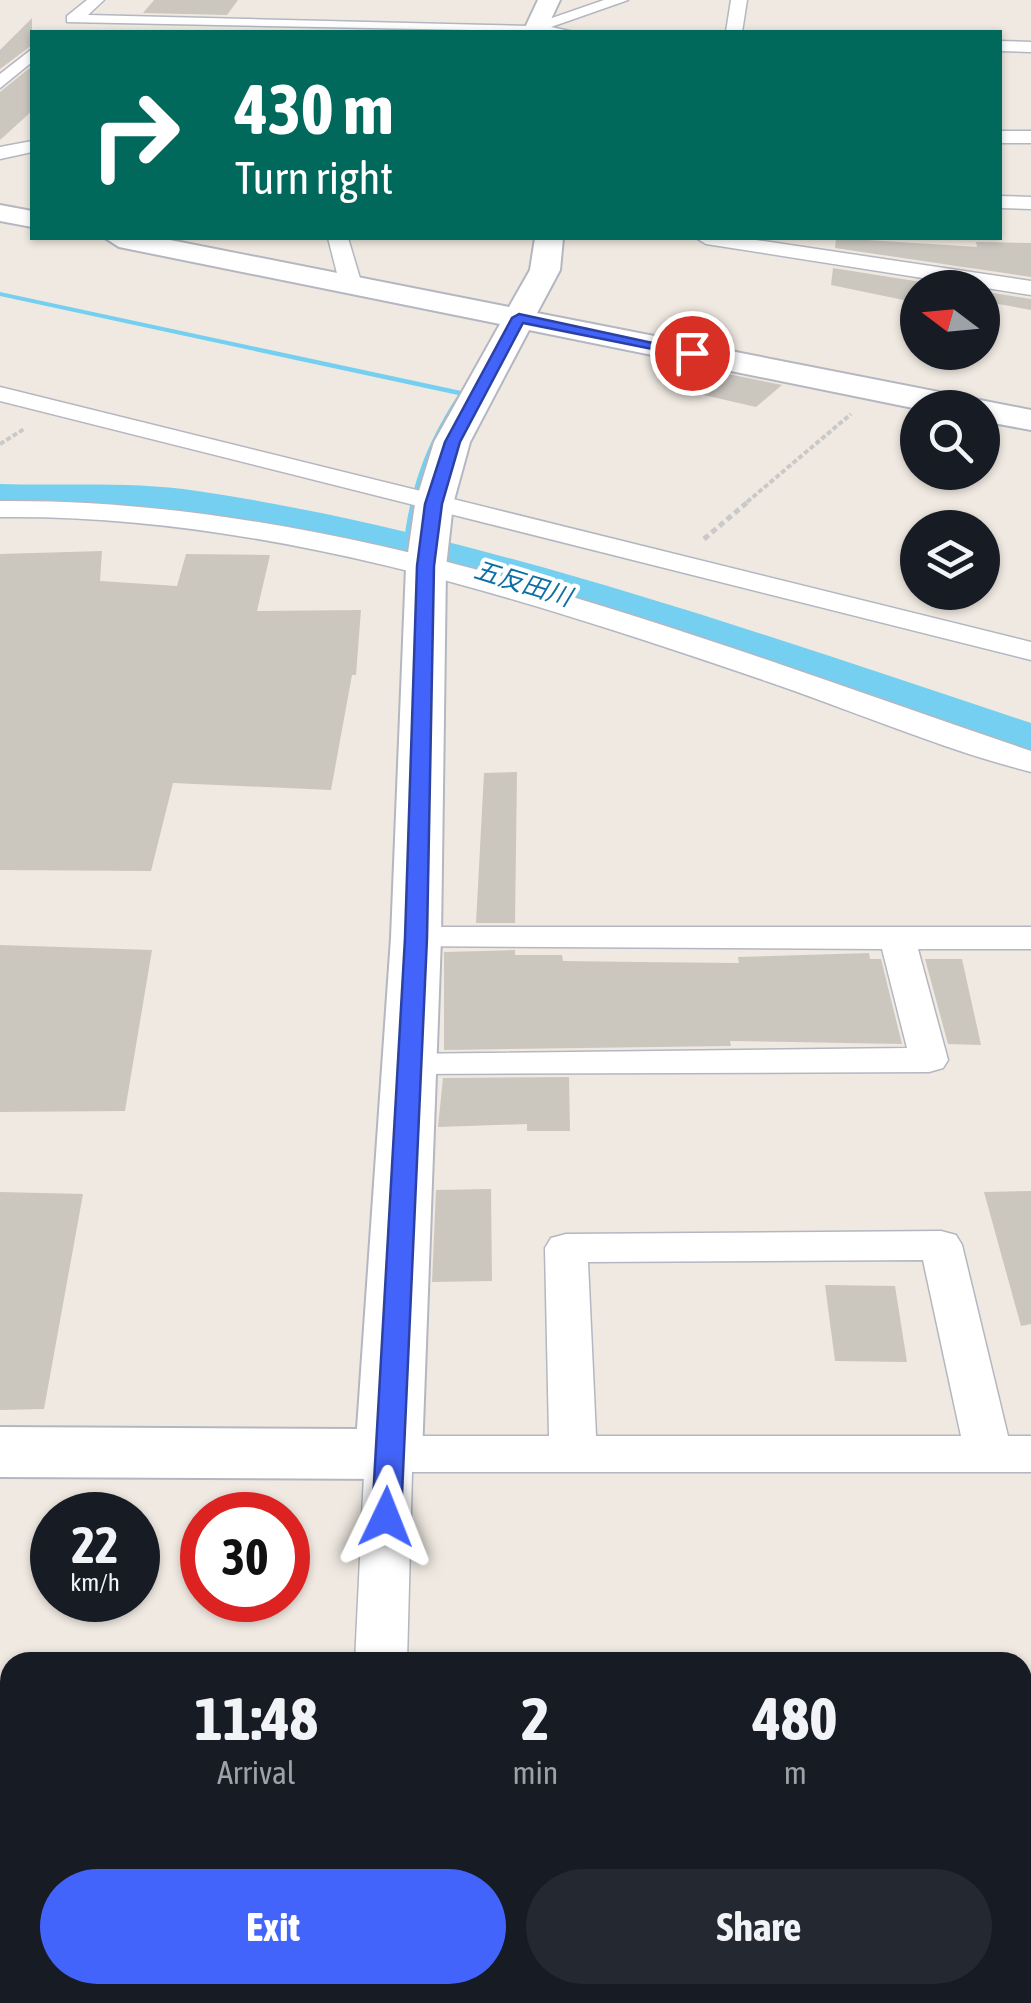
<!DOCTYPE html>
<meta charset="utf-8">
<style>
body{margin:0;font-family:"Asap Condensed","Noto Sans JP",sans-serif;background:#242831;color:#f1f3f6;height:100vh;display:flex;flex-direction:column;font-size:38px;white-space:nowrap}
*{box-sizing:border-box;margin:0}
p{font-size:32px;color:#9ea1a6}
.icon{flex:none;width:55px;height:55px;fill:none;stroke:currentColor;stroke-width:2;stroke-linecap:round;stroke-linejoin:round}
.map{position:relative;flex:1;overflow:hidden}
.panel{position:absolute;left:0px;top:1652px;width:1032px;height:352px;display:flex;flex-direction:column;background:#171b24;border-radius:30px 30px 0 0;box-shadow:0 2px 8px #0004}
.panel>*{flex:none}
.banner{position:absolute;left:30px;top:30px;width:972px;height:210px;border-radius:0px;box-shadow:0 2px 8px #0004;background:#00695c;color:#fff;overflow:hidden}
.needle{width:65px;rotate:286deg}
.controls{position:absolute;left:900px;top:270px;display:grid;gap:20px}
.controls a{display:grid;place-items:center;width:100px;height:100px;border-radius:50%;background:#171b24;box-shadow:0 2px 8px #0004;font-size:50px}
.speed{position:absolute;left:30px;top:1492px;display:flex;gap:20px;font-size:50px;font-weight:700;text-align:center}
.speed>*{display:grid;place-content:center;width:130px;height:130px;border-radius:50%;background:#171b24;box-shadow:0 2px 8px #0004;line-height:1}
.speed small{font-size:25px;font-weight:400}
.speed .limit{border:15px solid #d22;background:#fff;color:#111}
.pin{position:absolute;display:grid;place-items:center;width:85px;height:85px;color:#fff;margin:-42px;border:5px solid #fff;border-radius:50%;box-shadow:0 2px 10px #0007}
.me{position:absolute;width:110px;margin:-55px;rotate:2deg;stroke-linejoin:round;filter:drop-shadow(0 0 8px #0008)}
.turn{display:flex;align-items:center;gap:35px;height:210px;padding:0 40px;font-size:45px}
.turn .icon{width:130px;height:130px;stroke-width:2.5}
.turn b{display:block;font-size:70px;line-height:85px}
.eta{display:flex;justify-content:space-evenly;align-items:center;height:170px;text-align:center}
.eta b{font-size:60px;font-weight:700;line-height:70px}
.primary-button{display:flex;gap:20px;margin-top:auto;padding:20px 40px}
.primary-button a{flex:1;height:115px;border-radius:60px;background:#4264fb;color:#fff;font-size:40px;font-weight:700;line-height:115px;text-align:center}
.primary-button a+a{background:#242831;color:#f1f3f6}
.map>svg:first-child{display:block}
.lines{fill:none;stroke-linecap:round;stroke-linejoin:round}
.stream{fill:#75cff0;fill-rule:evenodd}
.river{fill:#75cff0;fill-rule:evenodd}
.building{fill:#cbc7bf}
.street-casing{stroke:#b4b7c1;stroke-width:3}
.secondary-casing{stroke:#b4b7c1;stroke-width:4}
.path-far1{stroke:#c9c9c9;stroke-width:4;stroke-dasharray:5 2.5;stroke-linecap:butt}
.path{stroke:#c9c9c9;stroke-width:5;stroke-dasharray:6 4;stroke-linecap:butt}
.street{fill:#fff;fill-rule:evenodd}
.secondary{fill:#fff;fill-rule:evenodd}
.route{fill:#4264fb;stroke:#2b41a3;stroke-width:2.5}
.labels{text-anchor:middle;dominant-baseline:central;stroke-width:8;stroke-linejoin:round;paint-order:stroke}
.far-water-label{font-size:25px;font-style:italic;fill:#0d6fa3;stroke:#fff}
</style>
<div class="map">
<svg width="1031" height="2003" viewBox="0 0 1031 2003">
<rect width="100%" height="100%" fill="#efe9e1"/>
<g class="lines">
<path class="stream" d="M0 292 466 392 467 394C434 445 419 488 413 548L408 551 403 548C410 489 425 445 458 395L0 296Z"/>
<path class="river" d="M0 484C64 486 134 481 197 491 479 533 761 634 1031 723V763L748 669 398 562 194 522 0 516Z"/>
</g>
<path class="building" d="M154 0H238L227 15 143 13Z
M32 18V45L0 69V50Z
M32 66V111L0 140V92Z
M836 238 977 247 976 242 1031 243V277L835 248Z
M833 268 959 288H918V303L831 285Z
M982 291 1031 299V310L982 301Z
M723 373 782 385 756 407 695 393Z
M102 551 100 581 177 586 186 554 270 555 257 611 361 610 356 675H352L331 790 173 783 151 871 0 870V554Z
M517 772 515 923H476L484 773Z
M0 945 152 950 125 1111 0 1112Z
M515 950V955H562L563 961 639 962 739 963 738 957 869 953 870 959H881L902 1044 730 1041 731 1046 444 1050V952Z
M925 959H962L981 1045 948 1044Z
M569 1077 570 1131H527V1124L438 1127 443 1078Z
M491 1189 492 1281 432 1282 436 1190Z
M1031 1191V1324L1021 1326 984 1192Z
M0 1192 83 1194 44 1409 0 1410Z
M825 1285 895 1286 907 1362 835 1361Z"/>
<g class="lines">
<defs>
<path id="street" d="M87 0H104L88 15 529 26 604 0H628L551 27 574 32 67 22V16Z
M731 0H747L742 32H726Z
M1000 41 1031 42V52L1000 51Z
M32 49V62L0 88V74Z
M1000 131H1031V143H1000Z
M32 141V152L0 159V147Z
M1000 196 1031 197V209L1000 208Z
M328 238H348L362 285 359 290 351 292 340 285Z
M696 238H743L1031 281V295L706 244Z
M0 387 1031 642V660L0 401Z
M0 501C355 498 700 639 1031 751V772C941 749 854 711 766 681 520 597 263 514 0 517Z
M416 927H1031V949H918L948 1060 943 1068 929 1072 409 1074 395 1070 390 1062 395 1054 907 1048 882 949 403 946 398 938 403 930Z
M941 1231 956 1235 962 1245 1008 1436H1031V1472H412L407 1662H355L365 1454 372 1442 389 1436H549L545 1248 551 1238 566 1234ZM923 1260 961 1436H596L588 1262Z
M1031 1875V1938L1022 1941V1878Z
M335 1995H395L394 2003H334Z
M944 1995H1005L1001 2003H940Z"/>
<path id="secondary" d="M538 0H560L545 32H523Z
M0 205 32 211V227L0 221Z
M105 238H160L509 307 530 270 535 238H563L560 270 537 313 1031 410V430L982 421V408L918 409 529 330 470 442 453 504 446 567 441 938 422 1454 413 1471 389 1479 0 1477V1427L357 1429 391 938 406 567 415 504 434 442 500 324 119 247Z"/>
</defs>
<use href="#street" class="street-casing"/>
<use href="#secondary" class="secondary-casing"/>
<path class="path-far1" d="M0 444 24 429
M747 502 851 414"/>
<path class="path" d="M704 539 750 500"/>
<use href="#street" class="street"/>
<use href="#secondary" class="secondary"/>
</g>
<path class="route" d="M519 314 699 353 692 357 523 323 460 442 442 504 434 566 427 938 401 1517 397 1525H376L372 1517 405 938 417 566 425 504 445 442 512 318Z"/>
<g class="labels">
<g class="far-water-label">
<text transform="translate(523 583) rotate(17)">五反田川</text>
</g>
</g>
</svg>
<div class="controls">
<a><svg class="needle" viewBox="-14 -14 28 28"><path d="M0-13l5 13h-10z" fill="#e53935"/><path d="M0 13l5-13h-10z" fill="#9ea1a6"/></svg></a>
<a><svg class="icon" aria-label="search" viewBox="0 0 24 24"><circle cx="10" cy="10" r="6"/><path d="M15 15l6 6"/></svg></a>
<a><svg class="icon" aria-label="layers" viewBox="0 0 24 24"><path d="M12 4l9 5-9 5-9-5zM3 14l9 5 9-5"/></svg></a>
</div>
<div class="speed"><div>22<small>km/h</small></div><div class="limit">30</div></div>
<div class="pin" style="left:692px;top:353px;background:#d93025"><svg class="icon" aria-label="arrive" viewBox="0 0 24 24"><path d="M6 21V4h12l-3 4 3 4H6"/></svg></div>
<svg class="me" style="left:386px;top:1517px" viewBox="-20 -20 40 40"><path d="M0-17L14 15 0 8-14 15z" fill="#4264fb" stroke="#fff" stroke-width="4"/></svg>
<div class="banner">
<div class="turn"><svg class="icon" aria-label="right" viewBox="0 0 24 24"><path d="M7 20v-9h11M14 6l5 5-5 5"/></svg><div><b>430 m</b>Turn right</div></div>
</div>
<section class="panel">
<div class="eta">
<div><b>11:48</b><p>Arrival</p></div>
<div><b>2</b><p>min</p></div>
<div><b>480</b><p>m</p></div>
</div>
<div class="primary-button"><a>Exit</a><a>Share</a></div>
</section>
</div>
